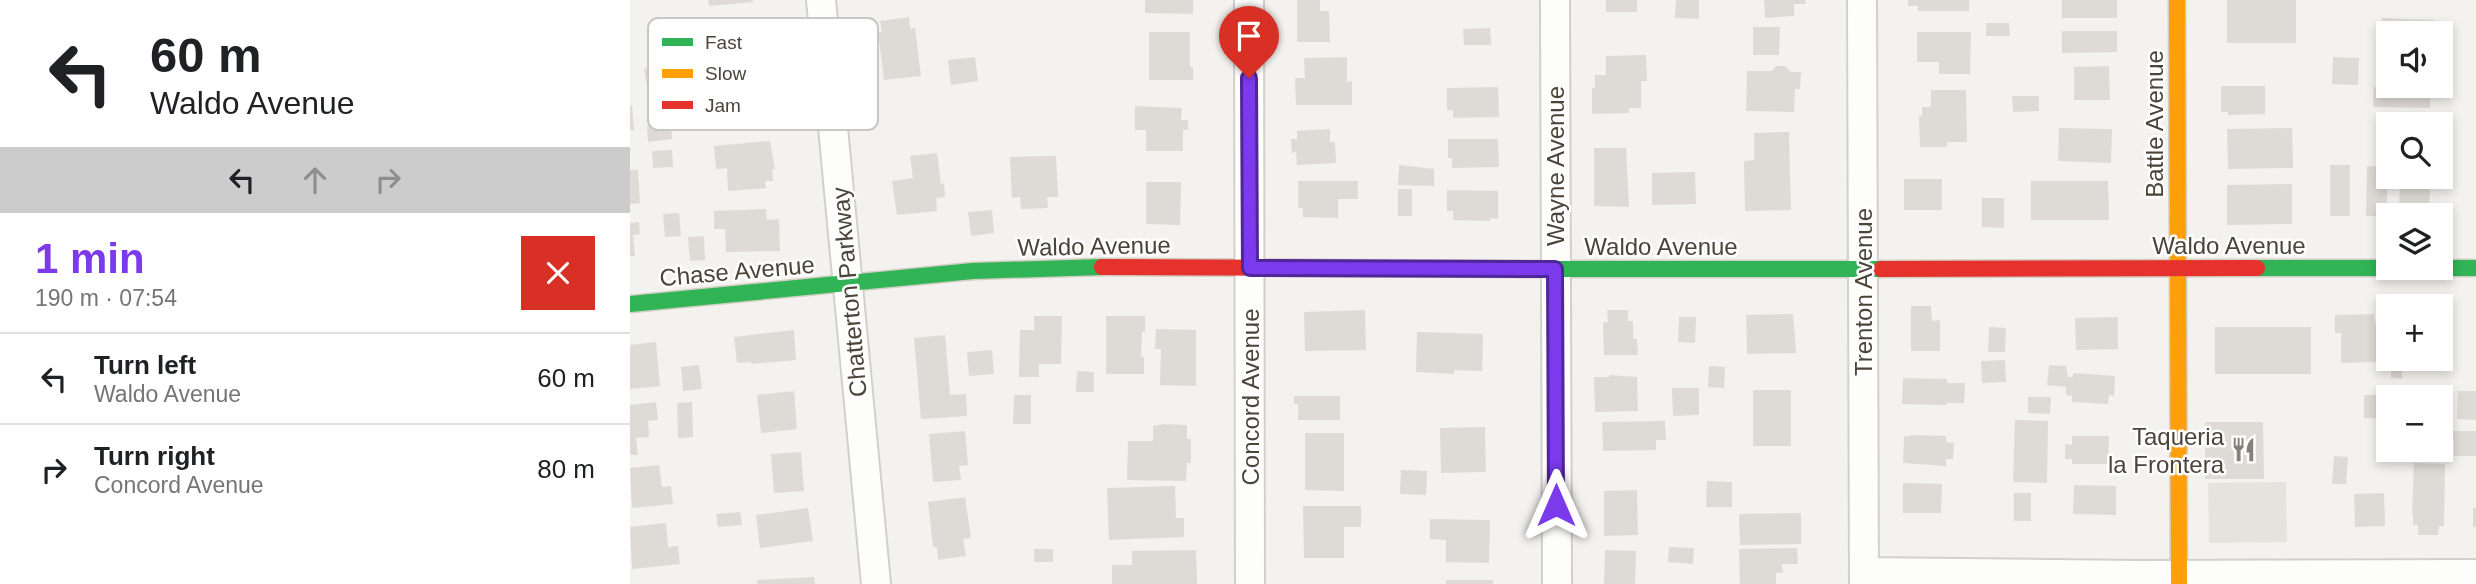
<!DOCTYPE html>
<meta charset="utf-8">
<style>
body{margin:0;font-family:Helvetica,sans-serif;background:#f2f2f2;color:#202124;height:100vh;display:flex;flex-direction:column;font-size:26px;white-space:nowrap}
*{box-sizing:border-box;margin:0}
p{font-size:23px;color:#757577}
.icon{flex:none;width:38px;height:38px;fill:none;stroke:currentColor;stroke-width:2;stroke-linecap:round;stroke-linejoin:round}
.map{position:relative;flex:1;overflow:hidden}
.drawer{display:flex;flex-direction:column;background:#fff;width:630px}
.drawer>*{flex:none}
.top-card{background:#fff;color:#202124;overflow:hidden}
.controls{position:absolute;left:1746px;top:21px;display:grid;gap:14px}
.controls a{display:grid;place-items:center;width:77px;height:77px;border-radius:0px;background:#fff;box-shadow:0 4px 10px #0003;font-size:35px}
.pin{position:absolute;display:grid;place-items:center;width:60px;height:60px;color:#fff;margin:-72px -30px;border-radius:50% 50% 50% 0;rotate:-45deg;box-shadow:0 0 7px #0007}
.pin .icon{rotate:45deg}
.me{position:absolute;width:77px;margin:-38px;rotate:0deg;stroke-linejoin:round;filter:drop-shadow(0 0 5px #0008)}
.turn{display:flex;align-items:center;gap:24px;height:147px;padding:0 35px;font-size:32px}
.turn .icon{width:91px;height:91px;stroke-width:2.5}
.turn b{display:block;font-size:49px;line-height:60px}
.lanes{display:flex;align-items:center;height:66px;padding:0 35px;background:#0003;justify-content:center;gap:35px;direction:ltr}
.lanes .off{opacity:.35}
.round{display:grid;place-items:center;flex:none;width:74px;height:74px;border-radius:0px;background:#f2f2f2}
.headline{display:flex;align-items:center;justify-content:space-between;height:119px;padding:0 35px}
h1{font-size:42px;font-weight:600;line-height:52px;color:#7c3aed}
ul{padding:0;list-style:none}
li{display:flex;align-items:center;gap:21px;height:91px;padding:0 35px;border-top:2px solid #e0e0e0}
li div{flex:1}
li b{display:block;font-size:26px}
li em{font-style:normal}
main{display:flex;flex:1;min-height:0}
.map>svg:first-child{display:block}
.parking{fill:#e6e3df}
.building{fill:#dedbd6}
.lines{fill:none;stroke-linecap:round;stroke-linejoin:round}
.street-casing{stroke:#d2d0cb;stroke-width:32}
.fast-casing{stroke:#d3cfc5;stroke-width:19}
.slow-casing{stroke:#d3cfc5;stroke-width:19}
.jam-casing{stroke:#d3cfc5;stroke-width:19}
.street{stroke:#fdfdfc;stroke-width:28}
.fast{stroke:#30b455;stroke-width:16}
.slow{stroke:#ff9f0a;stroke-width:16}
.jam{stroke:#e5322d;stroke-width:16}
.route-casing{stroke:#51269a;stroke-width:18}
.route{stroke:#7c3aed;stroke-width:12}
.labels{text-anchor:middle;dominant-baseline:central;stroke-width:5;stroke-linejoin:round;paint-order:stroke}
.street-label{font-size:24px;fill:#4b4439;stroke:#fff}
.poi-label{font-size:24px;fill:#4b4439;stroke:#fff;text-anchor:end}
.key{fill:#fff;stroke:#c9c7c4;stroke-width:2}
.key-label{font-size:19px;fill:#4b4439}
</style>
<main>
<section class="drawer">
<div class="top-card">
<div class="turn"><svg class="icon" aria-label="left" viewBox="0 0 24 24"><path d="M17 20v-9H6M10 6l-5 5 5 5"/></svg><div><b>60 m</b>Waldo Avenue</div></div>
<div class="lanes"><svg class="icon" aria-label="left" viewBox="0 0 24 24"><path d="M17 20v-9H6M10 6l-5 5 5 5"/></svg><svg class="icon off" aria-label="ahead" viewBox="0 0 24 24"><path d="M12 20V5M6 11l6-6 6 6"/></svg><svg class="icon off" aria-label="right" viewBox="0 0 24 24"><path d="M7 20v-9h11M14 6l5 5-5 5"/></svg></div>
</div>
<div class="headline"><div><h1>1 min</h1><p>190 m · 07:54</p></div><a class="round" style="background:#d93025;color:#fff"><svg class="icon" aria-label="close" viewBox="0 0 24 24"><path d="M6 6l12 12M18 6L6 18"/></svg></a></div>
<ul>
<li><svg class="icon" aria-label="left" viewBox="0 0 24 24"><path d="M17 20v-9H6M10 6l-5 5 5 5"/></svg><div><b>Turn left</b><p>Waldo Avenue</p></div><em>60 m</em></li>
<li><svg class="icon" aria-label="right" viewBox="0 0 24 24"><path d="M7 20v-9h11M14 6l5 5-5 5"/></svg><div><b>Turn right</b><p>Concord Avenue</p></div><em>80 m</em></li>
</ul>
</section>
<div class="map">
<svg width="1846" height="584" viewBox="0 0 1846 584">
<rect width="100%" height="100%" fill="#f4f2ee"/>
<path class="parking" d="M1656 482 1657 542 1579 543 1578 483Z"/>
<path class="building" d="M78 0H123V2L79 6Z
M515 0H563V14L515 13Z
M667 0H690V11H699L700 42H667Z
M976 0H1007V12H976Z
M1046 0H1069V19L1045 18Z
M1134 0H1175L1176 4H1164V16L1135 18Z
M1278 0H1339V11H1288V6H1278Z
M1432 0H1487V18H1432Z
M1597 0H1666V43H1597Z
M279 17 280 29 285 28 291 76 254 80 248 32H252L250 21Z
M1752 18 1805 20 1804 33H1759V48H1752Z
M1356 23H1379L1380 36H1356Z
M1123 27H1150L1149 55H1123Z
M860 28 861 45H834L833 29Z
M1432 31H1487V52L1432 53Z
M519 32H560V67H563V80H519Z
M1287 32H1341L1340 74H1309V62H1287Z
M1016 55 1017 81H1011V108H999V113L962 114V88H965V75H976V56Z
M345 57 348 81 321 85 318 60Z
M717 57V82L722 81V105H666L665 78H675L674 58Z
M1703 57 1729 58 1728 85 1702 84Z
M36 66 38 80 16 82 14 69Z
M1146 66H1155L1161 72H1171L1170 89H1165L1164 112 1116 111 1117 71H1142Z
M1479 66 1480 100H1444V67Z
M1754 75 1759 76V86H1800V108L1743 107 1744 87 1754 88Z
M1591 86H1635V114L1598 115V112H1591Z
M868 87 869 117 823 118V110H817V88Z
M1301 90H1336L1337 142H1317V147H1290L1289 115 1292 116V107H1301Z
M1382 96H1409V111L1383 112Z
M0 105H2L4 130H0Z
M505 106 552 108 551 120H558V130H553V151H516V130H505Z
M41 124 42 139 18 142 17 126Z
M1429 128 1482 129 1481 163 1428 161Z
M1662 128 1663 168 1598 169 1597 129Z
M700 129V142H705L706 163 667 165 666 152 662 153 661 139H667V131Z
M1159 132 1161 210 1115 211 1114 161 1124 160V133Z
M818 139H868L869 167 822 168V158H818Z
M140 141 145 169H142L143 181H135L136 188 98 191 97 168 86 169 84 146Z
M964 148H996L999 207 964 206Z
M42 150 43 167 23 168 22 151Z
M307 153 311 184 314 183 315 197 306 198 307 211 267 215 262 181 283 178 280 156Z
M426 156 428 197H417L418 208 391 209 390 197 382 198 380 157Z
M769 165 804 169V186L768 185Z
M1700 165H1720V216H1700Z
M1737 166H1757V216H1736Z
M0 170H8L10 203 0 204Z
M1065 172 1066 204 1022 205V173Z
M1770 177H1805L1804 188H1800L1799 212 1769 211Z
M1274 179H1312V210H1274Z
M668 181H728V199H708V218L673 217V208H668Z
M1401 181H1478L1479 220H1401Z
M516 182H551L550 225 516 224Z
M1662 184V224L1597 225V185Z
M768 189H782V216H768Z
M817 190 868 191V219L860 218V221L823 220V211H817Z
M1352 198H1374V228L1352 227Z
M136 209 137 220 149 219 150 251 96 252 95 229H84V211Z
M362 210 364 233 341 236 338 212Z
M49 213 51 236 35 237 33 214Z
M9 222 10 234 3 235 5 256H0V223Z
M74 236 75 260 60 261 58 237Z
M1281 306H1301L1302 321 1310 320V351H1281Z
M735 310 736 350 675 351 674 312Z
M977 310H998V321H1003V339H1007L1008 355H974L973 322H978Z
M1163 314 1166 353 1117 354 1116 315Z
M1744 314 1745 324 1747 323 1748 362 1711 363V333H1705V315Z
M404 316H432L431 364H409V377H389L390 330H404Z
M476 316H515V332H512L511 357H514V374H476Z
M1049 317H1066L1065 343 1048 342Z
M1488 317V349L1446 350 1445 318Z
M1359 327 1376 328 1375 352H1358Z
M1585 327H1681V374H1585Z
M526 329 566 330V386L530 385 531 349H525Z
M164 330 166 360 121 364V362L107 363 104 337Z
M787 332 853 334 852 371 824 370V374L786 372Z
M315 335 320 395 336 394 337 416 291 419 284 338Z
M26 342 30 386 0 389V345Z
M362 350 364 374 339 376 337 352Z
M1761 359H1791V369H1772V379L1761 378Z
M1375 360 1376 382 1352 383 1351 361Z
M69 365 72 389 53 391 51 367Z
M1419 365 1436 366 1438 377H1443V373L1485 376 1484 396 1479 395 1478 404 1442 402V396L1436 395V387L1417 385Z
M1079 366 1095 367 1094 388 1078 387Z
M447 371 464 372V392H446Z
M980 375 1007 377 1008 411 965 412 964 377H979Z
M1273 378 1317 379V383H1335L1334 403H1317V405L1272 404Z
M1042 388H1069V415L1043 416Z
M1123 390H1161V446H1123Z
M164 391 167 429 131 433 127 395Z
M1828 391H1846V420L1827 419Z
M384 395H401V424H383Z
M1734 395H1758L1757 419 1734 418Z
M664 396H710V420H668V404H664Z
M1398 397H1421L1420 414 1398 413Z
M26 402 28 420 18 421 19 437 6 438 8 455H0V405Z
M62 402 63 437 48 438 47 403Z
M1385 420 1418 421 1417 483 1383 482Z
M1035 421 1036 440H1026V450L973 451 972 422Z
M1575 422H1633L1634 479H1575Z
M535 424 557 425V439H561V463H557L556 481 497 480 498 441H523V426Z
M855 427 856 472 811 473 810 428Z
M335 431 338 465 329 466 331 480 303 482 299 434Z
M1823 431H1846V456H1824Z
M675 433H714V491L675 490Z
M1280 435 1316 436V442L1324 443 1323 459H1316V466L1273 463 1274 436H1280Z
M1442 436H1479L1478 464H1442V459H1435V444L1442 445Z
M171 452 174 491 144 493 141 454Z
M1704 456 1718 457 1716 484H1702Z
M1784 463 1815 464 1814 526H1809L1808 535H1788V525H1783V514H1782Z
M29 465 32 487 41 486 43 504 2 508 0 468Z
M771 470 797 471 796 495 770 494Z
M1077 481 1102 482V507H1076Z
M1273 483 1312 484 1311 513H1273Z
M1444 485 1486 486V515L1443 514Z
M545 486 546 518H554V537L479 540 477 488Z
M1007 490 1008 535 974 536V491Z
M1384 493H1401V521H1384Z
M1754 493 1755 526 1725 527 1724 494Z
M335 497 341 538 333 539 336 556 308 560 307 547H303L298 502Z
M673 506H731V527H714V558H674Z
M178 508 183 541 130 548 126 515Z
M1843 508H1846V527H1843Z
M110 512 112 525 88 527 86 514Z
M1171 513V544L1110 545 1109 514Z
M800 519 860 520 859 563 816 562V540L800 539Z
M36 523 38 547 48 546 50 564 2 569 0 527Z
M1039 547 1064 548 1063 564 1038 562Z
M1167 548 1168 564H1152L1153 573H1146V584H1110L1109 549Z
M404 549H423V562H404Z
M566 550 567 584H482V565H502V551Z
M975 550 1006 551 1005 584H974Z
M184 577 185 584H127V580Z
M816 580H863V584H816Z"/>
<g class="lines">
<defs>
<path id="street" d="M191 0 246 584
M619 0 620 584
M925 0 927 584
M1232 0 1234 584
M1234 572 1508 575 1846 574"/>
<path id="fast" d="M1627 268H1846
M912 269H1251
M0 304 343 271 472 267"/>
<path id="slow" d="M1547 0 1549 584"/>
<path id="jam" d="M472 267 912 269
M1251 269 1627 268"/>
</defs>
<use href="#street" class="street-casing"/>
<use href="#fast" class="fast-casing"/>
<use href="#slow" class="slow-casing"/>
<use href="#jam" class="jam-casing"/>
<use href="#street" class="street"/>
<use href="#fast" class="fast"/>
<use href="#slow" class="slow"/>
<use href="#jam" class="jam"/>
</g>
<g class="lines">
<defs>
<path id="route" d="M619 78 620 268 925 269 926 505"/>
</defs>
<use href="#route" class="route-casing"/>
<use href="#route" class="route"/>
</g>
<defs>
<symbol id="restaurant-bare" viewBox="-9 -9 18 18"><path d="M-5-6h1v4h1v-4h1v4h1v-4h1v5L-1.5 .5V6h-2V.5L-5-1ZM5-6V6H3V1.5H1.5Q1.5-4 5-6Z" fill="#868178" stroke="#fff" stroke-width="2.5" paint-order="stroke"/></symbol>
</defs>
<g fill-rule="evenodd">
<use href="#restaurant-bare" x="1596" y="432" width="35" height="35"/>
</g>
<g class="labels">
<g class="street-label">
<text transform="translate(1524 124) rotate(-90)">Battle Avenue</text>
<text transform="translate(925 166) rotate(-90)">Wayne Avenue</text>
<text x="1599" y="245">Waldo Avenue</text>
<text transform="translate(464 246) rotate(-1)">Waldo Avenue</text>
<text x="1031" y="246">Waldo Avenue</text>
<text transform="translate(107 271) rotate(-5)">Chase Avenue</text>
<text transform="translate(219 292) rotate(-95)">Chatterton Parkway</text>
<text transform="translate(1233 292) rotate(-90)">Trenton Avenue</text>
<text transform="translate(620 397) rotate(-90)">Concord Avenue</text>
</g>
<g class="poi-label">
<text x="1594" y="436">Taqueria<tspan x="1594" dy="28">la Frontera</tspan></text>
</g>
</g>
<rect x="18" y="18" width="230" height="112" rx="10" class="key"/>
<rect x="32" y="38" width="31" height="8" fill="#30b455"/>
<rect x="32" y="69" width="31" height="9" fill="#ff9f0a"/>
<rect x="32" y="101" width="31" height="8" fill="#e5322d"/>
<g class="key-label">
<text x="75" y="49">Fast</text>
<text x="75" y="80">Slow</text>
<text x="75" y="112">Jam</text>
</g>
</svg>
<div class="controls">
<a><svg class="icon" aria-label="sound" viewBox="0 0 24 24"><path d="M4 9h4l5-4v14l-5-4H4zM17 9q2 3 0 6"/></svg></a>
<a><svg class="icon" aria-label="search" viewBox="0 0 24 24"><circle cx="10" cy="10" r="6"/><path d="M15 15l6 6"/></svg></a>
<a><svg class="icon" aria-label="layers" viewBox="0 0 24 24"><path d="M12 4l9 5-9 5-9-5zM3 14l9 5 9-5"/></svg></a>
<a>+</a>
<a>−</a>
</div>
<div class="pin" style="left:619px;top:78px;background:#d93025"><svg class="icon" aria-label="arrive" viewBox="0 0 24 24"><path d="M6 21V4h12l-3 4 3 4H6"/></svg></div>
<svg class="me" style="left:926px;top:505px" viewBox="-20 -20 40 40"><path d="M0-17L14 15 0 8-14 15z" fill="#7c3aed" stroke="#fff" stroke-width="4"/></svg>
</div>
</main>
